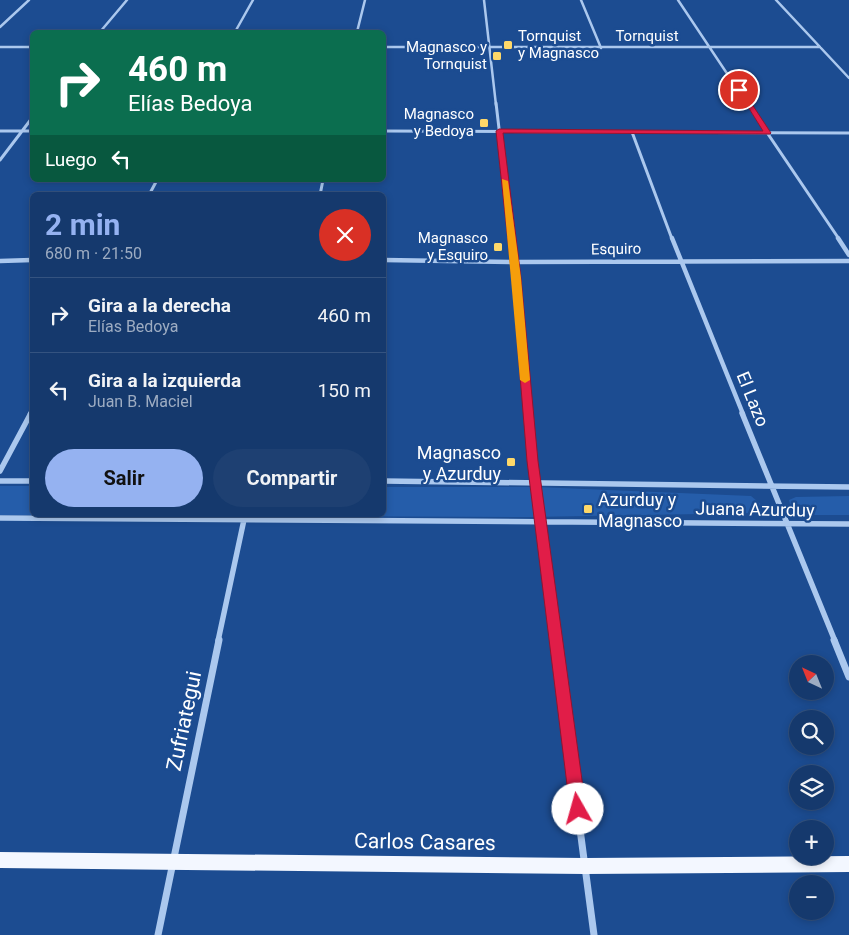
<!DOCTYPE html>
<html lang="es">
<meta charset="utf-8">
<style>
body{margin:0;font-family:Roboto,sans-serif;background:#1e4072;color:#f1f3f6;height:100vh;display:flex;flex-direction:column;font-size:19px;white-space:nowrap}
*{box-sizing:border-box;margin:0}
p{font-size:16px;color:#9dacc2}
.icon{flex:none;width:28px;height:28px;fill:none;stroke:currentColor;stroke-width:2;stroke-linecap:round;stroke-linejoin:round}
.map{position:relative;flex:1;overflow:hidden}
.details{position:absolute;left:30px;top:192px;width:356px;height:325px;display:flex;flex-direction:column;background:#15396d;border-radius:8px;box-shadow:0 2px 8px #0003,0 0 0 1px #345380}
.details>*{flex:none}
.banner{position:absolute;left:30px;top:30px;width:356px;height:152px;border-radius:8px;box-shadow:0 2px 8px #0003,0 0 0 1px #345380;background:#0b6e4f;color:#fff;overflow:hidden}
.needle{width:32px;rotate:317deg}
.controls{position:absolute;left:789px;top:655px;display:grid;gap:10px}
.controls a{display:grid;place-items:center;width:45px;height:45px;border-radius:50%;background:#15396d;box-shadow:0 2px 8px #0003,0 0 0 1px #345380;font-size:25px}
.pin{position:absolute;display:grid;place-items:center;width:42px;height:42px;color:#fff;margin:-21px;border:2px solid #fff;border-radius:50%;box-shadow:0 1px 5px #0007}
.me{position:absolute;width:55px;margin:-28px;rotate:353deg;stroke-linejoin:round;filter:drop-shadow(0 0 4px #0008)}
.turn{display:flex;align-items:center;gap:18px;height:105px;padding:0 15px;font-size:22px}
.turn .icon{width:65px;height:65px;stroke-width:2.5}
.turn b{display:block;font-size:35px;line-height:42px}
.then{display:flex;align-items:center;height:48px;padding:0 15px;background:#0003;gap:10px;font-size:19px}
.round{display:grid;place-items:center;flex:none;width:52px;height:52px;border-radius:26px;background:#1e4072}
.summary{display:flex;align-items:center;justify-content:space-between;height:85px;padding:0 15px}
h1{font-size:30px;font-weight:700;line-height:38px;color:#95b2f1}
.primary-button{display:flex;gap:10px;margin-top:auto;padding:10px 15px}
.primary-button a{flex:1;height:58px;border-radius:30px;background:#95b2f1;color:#111;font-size:20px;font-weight:700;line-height:58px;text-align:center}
.primary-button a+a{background:#1e4072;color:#f1f3f6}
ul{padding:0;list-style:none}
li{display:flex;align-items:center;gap:15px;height:75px;padding:0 15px;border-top:1px solid #345380}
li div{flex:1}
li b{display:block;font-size:19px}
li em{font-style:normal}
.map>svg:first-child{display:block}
.green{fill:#255daa}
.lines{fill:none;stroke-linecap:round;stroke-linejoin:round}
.street-far4{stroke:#abc8ee;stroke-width:2.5}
.street-far3{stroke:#abc8ee;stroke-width:3}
.street-far2{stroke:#abc8ee;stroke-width:4.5}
.street-far1{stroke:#abc8ee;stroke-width:5.5}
.street{stroke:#abc8ee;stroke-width:7}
.primary{fill:#f3f7ff;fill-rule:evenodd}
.route{fill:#e11d48;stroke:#92132f}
.slow{fill:#f59e0b}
.poi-dot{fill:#fed869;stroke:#1c4c91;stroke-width:2}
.labels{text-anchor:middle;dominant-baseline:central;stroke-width:5;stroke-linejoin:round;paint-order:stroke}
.far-poi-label{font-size:15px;fill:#fff;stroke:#1c4c91;text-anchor:end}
.far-street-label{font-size:15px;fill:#fff;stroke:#1c4c91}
.street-label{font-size:18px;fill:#fff;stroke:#1c4c91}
.poi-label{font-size:18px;fill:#fff;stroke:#1c4c91;text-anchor:end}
.near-street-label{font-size:21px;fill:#fff;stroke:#1c4c91}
</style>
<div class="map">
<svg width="849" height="935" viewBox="0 0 849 935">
<rect width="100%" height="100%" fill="#1c4c91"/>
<path class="green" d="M0 486H32V515H0Z
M384 487H537L751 496 763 506 757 513 531 517 127 515H384Z
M849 496V515H803L791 509 789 500 796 497Z"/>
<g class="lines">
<path class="street-far4" d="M484 0 496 105
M581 0 601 48
M678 0 748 105
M776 0 849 78
M0 27 29 0
M100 32 127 0
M235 32 253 0
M357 32 365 0
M0 47H32
M384 47H820"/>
<path class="street-far3" d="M496 103 512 239
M747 103 839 239
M0 131H32
M384 131 849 133
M632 132 672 239
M0 160 32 118
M149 195 157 180
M320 195 323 180"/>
<path class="street-far2" d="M512 238 528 414
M672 238 743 414
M838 238 849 255
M384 260 515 262 849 261
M0 261 32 260
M30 414 32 411"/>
<path class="street-far1" d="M528 413 532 461 556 641
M742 413 835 641
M0 471 31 413
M0 481H32
M384 481 849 487
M0 518 849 524
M218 641 245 515"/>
<path class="street" d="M555 640 594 935
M834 640 849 677
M158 935 219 640"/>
<path class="primary" d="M0 852 585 858 849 856V872L585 874 0 868Z"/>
</g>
<path class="route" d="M737 89H742L771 133 770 134 503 133 521 278 538 461 586 809 584 813 578 815 572 813 570 809 527 461 512 278 496 131 499 129 763 131Z"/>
<path class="slow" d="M502 179 508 181 521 278 530 380 525 383 520 380Z"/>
<g class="poi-dot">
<rect x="503" y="40" width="10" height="10" rx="2.5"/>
<rect x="492" y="51" width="10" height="10" rx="2.5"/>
<rect x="479" y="118" width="10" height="10" rx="2.5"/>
<rect x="493" y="242" width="10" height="10" rx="2.5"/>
<rect x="506" y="457" width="10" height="10" rx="2.5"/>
<rect x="583" y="504" width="10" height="10" rx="2.5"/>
</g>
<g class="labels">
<g class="far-poi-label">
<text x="518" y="36" text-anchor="start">Tornquist<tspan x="518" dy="17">y Magnasco</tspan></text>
<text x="487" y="47">Magnasco y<tspan x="487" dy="17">Tornquist</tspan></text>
<text x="474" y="114">Magnasco<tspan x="474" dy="17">y Bedoya</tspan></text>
<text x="488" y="238">Magnasco<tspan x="488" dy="17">y Esquiro</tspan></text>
</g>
<g class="far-street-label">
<text x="647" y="36">Tornquist</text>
<text transform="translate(616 249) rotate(-1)">Esquiro</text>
</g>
<g class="street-label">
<text transform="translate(753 399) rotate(68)">El Lazo</text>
<text transform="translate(755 509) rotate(1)">Juana Azurduy</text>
</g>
<g class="poi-label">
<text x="501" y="452">Magnasco<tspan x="501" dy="21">y Azurduy</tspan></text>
<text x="598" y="499" text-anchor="start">Azurduy y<tspan x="598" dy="21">Magnasco</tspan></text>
</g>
<g class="near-street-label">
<text transform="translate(184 721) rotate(-78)">Zufriategui</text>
<text transform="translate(425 842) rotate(1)">Carlos Casares</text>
</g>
</g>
</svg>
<div class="controls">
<a><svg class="needle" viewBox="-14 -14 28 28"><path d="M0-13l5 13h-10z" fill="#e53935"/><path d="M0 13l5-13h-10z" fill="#9dacc2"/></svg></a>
<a><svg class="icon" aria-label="search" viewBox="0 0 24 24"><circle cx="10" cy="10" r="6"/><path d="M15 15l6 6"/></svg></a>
<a><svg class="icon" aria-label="layers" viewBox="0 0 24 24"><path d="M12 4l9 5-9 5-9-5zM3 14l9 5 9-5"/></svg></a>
<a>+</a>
<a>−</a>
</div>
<div class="pin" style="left:739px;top:90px;background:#d93025"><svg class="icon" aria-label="arrive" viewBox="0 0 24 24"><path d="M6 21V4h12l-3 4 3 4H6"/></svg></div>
<svg class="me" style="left:578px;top:809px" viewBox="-20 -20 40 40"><circle r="19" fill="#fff"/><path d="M0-13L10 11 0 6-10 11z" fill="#e11d48"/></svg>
<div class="banner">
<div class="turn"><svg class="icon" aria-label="right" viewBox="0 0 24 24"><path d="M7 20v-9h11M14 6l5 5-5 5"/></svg><div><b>460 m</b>Elías Bedoya</div></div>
<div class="then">Luego<svg class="icon" aria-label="left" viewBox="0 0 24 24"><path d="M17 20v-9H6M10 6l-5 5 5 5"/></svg></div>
</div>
<section class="details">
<div class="summary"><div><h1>2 min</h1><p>680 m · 21:50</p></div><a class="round" style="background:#d93025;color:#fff"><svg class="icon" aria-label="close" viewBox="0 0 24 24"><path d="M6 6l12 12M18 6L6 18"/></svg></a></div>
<ul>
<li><svg class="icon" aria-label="right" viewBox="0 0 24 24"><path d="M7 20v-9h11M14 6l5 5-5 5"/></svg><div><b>Gira a la derecha</b><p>Elías Bedoya</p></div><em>460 m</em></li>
<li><svg class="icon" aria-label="left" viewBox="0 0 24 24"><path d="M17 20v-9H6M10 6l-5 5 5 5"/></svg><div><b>Gira a la izquierda</b><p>Juan B. Maciel</p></div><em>150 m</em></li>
</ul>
<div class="primary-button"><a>Salir</a><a>Compartir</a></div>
</section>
</div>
